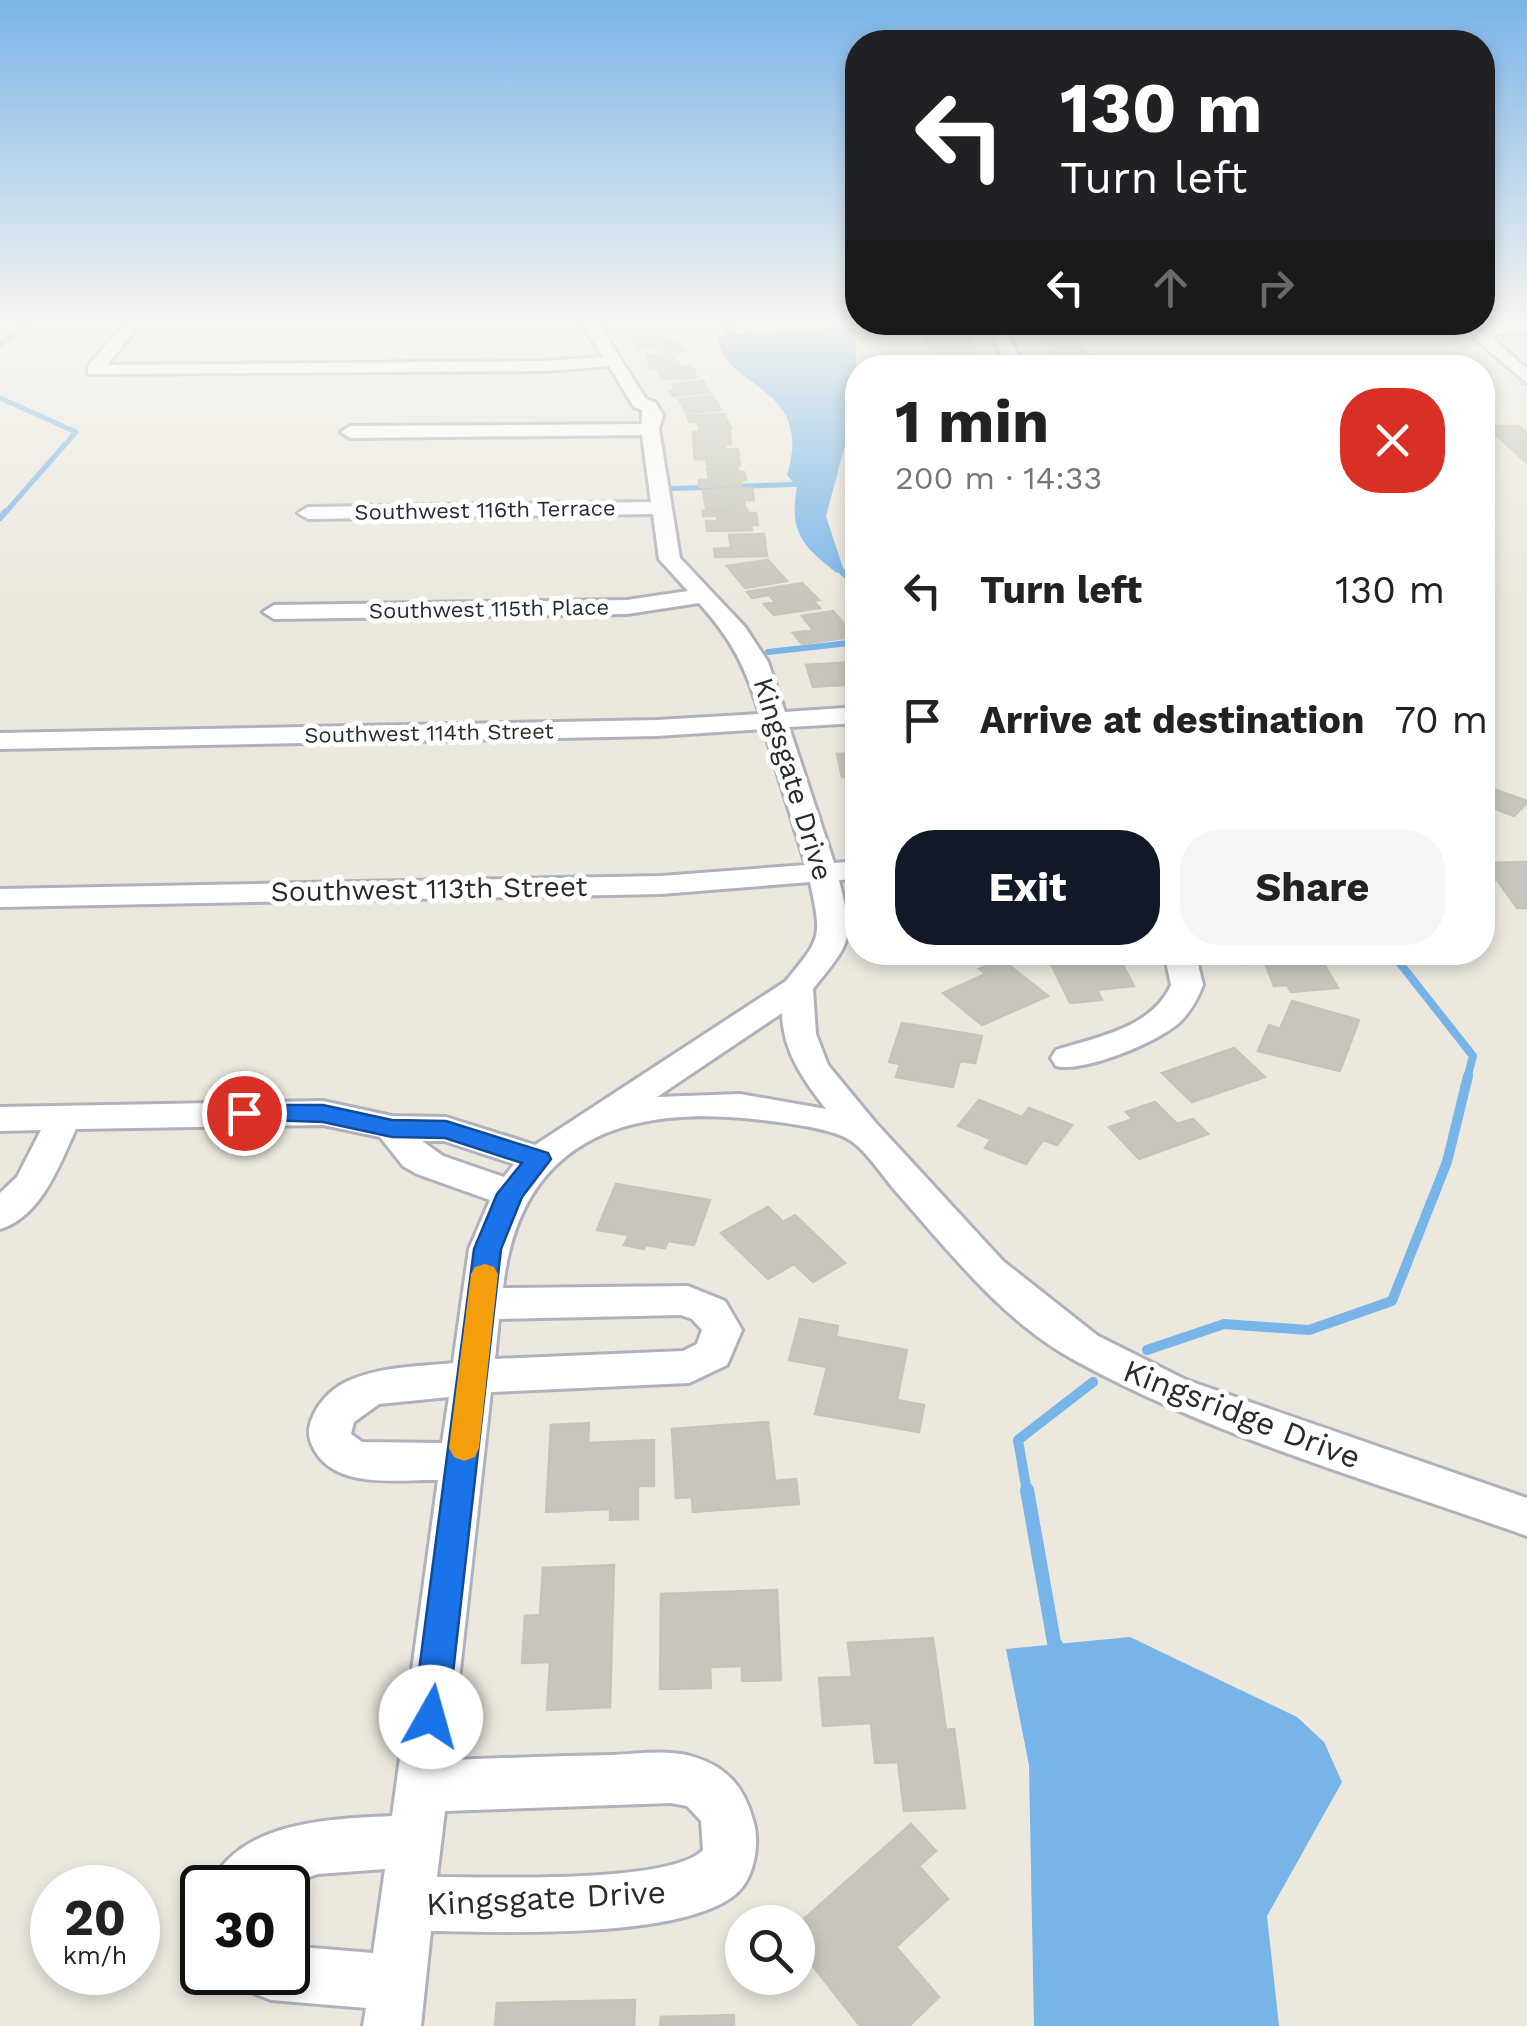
<!DOCTYPE html>
<meta charset="utf-8">
<style>
body{margin:0;font-family:"Work Sans",sans-serif;background:#f6f6f6;color:#222;height:100vh;display:flex;flex-direction:column;font-size:38px;white-space:nowrap}
*{box-sizing:border-box;margin:0}
p{font-size:32px;color:#767676}
.icon{flex:none;width:55px;height:55px;fill:none;stroke:currentColor;stroke-width:2;stroke-linecap:round;stroke-linejoin:round}
.map{position:relative;flex:1;overflow:hidden}
.side{position:absolute;left:845px;top:355px;width:650px;height:610px;display:flex;flex-direction:column;background:#fff;border-radius:40px;box-shadow:0 5px 15px #0003}
.side>*{flex:none}
.guide{position:absolute;left:845px;top:30px;width:650px;height:305px;border-radius:40px;box-shadow:0 5px 15px #0003;background:#202124;color:#fff;overflow:hidden}
.controls{position:absolute;left:725px;top:1905px;display:grid;gap:20px}
.controls a{display:grid;place-items:center;width:90px;height:90px;border-radius:50%;background:#fff;box-shadow:0 5px 15px #0003;font-size:50px}
.speed{position:absolute;left:30px;top:1865px;display:flex;gap:20px;font-size:50px;font-weight:700;text-align:center}
.speed>*{display:grid;place-content:center;width:130px;height:130px;border-radius:50%;background:#fff;box-shadow:0 5px 15px #0003;line-height:1}
.speed small{font-size:25px;font-weight:400}
.speed .limit{border:5px solid #111;border-radius:15px;background:#fff;color:#111}
.pin{position:absolute;display:grid;place-items:center;width:85px;height:85px;color:#fff;margin:-42px;border:5px solid #fff;border-radius:50%;box-shadow:0 2px 10px #0007}
.me{position:absolute;width:110px;margin:-55px;rotate:7deg;stroke-linejoin:round;filter:drop-shadow(0 0 8px #0008)}
.turn{display:flex;align-items:center;gap:35px;height:210px;padding:0 50px;font-size:45px}
.turn .icon{width:130px;height:130px;stroke-width:2.5}
.turn b{display:block;font-size:70px;line-height:85px}
.lanes{display:flex;align-items:center;height:95px;padding:0 50px;background:#0003;justify-content:center;gap:50px;direction:ltr}
.lanes .off{opacity:.35}
.round{display:grid;place-items:center;flex:none;width:105px;height:105px;border-radius:40px;background:#f6f6f6}
.head{display:flex;align-items:center;justify-content:space-between;height:170px;padding:0 50px}
h1{font-size:60px;font-weight:700;line-height:75px}
.cta{display:flex;gap:20px;margin-top:auto;padding:20px 50px}
.cta a{flex:1;height:115px;border-radius:40px;background:#111827;color:#fff;font-size:40px;font-weight:700;line-height:115px;text-align:center}
.cta a+a{background:#f6f6f6;color:#222}
ul{padding:0;list-style:none}
li{display:flex;align-items:center;gap:30px;height:130px;padding:0 50px}
li div{flex:1}
li b{display:block;font-size:38px}
li em{font-style:normal}
.map>svg:first-child{display:block}
.water{fill:#77b4e7}
.lines{fill:none;stroke-linecap:round;stroke-linejoin:round}
.stream-far4{stroke:#77b4e7;stroke-width:5}
.stream-far3{stroke:#77b4e7;stroke-width:6}
.stream-far2{stroke:#77b4e7;stroke-width:8}
.stream-far1{stroke:#77b4e7;stroke-width:10}
.stream{stroke:#77b4e7;stroke-width:14}
.building{fill:#c7c5bd;stroke:#c7c4b7;stroke-width:2.5}
.minor-casing{stroke:#b1b1bd;stroke-width:6}
.minor{fill:#fff;fill-rule:evenodd}
.route{fill:#1a73e8;stroke:#114b97;stroke-width:2.5}
.slow{fill:#f59e0b}
.labels{text-anchor:middle;dominant-baseline:central;stroke-width:10;stroke-linejoin:round;paint-order:stroke}
.far-street-label{font-size:22px;fill:#2b2b2b;stroke:#fff}
.street-label{font-size:28px;fill:#2b2b2b;stroke:#fff}
.near-street-label{font-size:32px;fill:#2b2b2b;stroke:#fff}
</style>
<div class="map">
<svg width="1527" height="2026" viewBox="0 0 1527 2026">
<rect width="100%" height="100%" fill="#ece8de"/>
<path class="water" d="M855 327 856 371 851 423 826 516 844 571 837 573C802 546 789 532 797 487L787 475C816 383 719 389 718 335Z
M1130 1637 1297 1717 1324 1742 1342 1782 1267 1916 1279 2026H1034L1029 1765 1006 1649Z"/>
<g class="lines">
<path class="stream-far4" d="M728 322 727 331 743 341
M0 345 27 322
M0 398 76 432 4 514
M659 489 806 484"/>
<path class="stream-far3" d="M0 518 6 511
M835 565 858 587
M768 652 858 642"/>
<path class="stream-far2" d="M1391 952 1473 1056 1467 1079"/>
<path class="stream-far1" d="M1147 1350 1224 1324 1309 1330 1392 1301 1447 1162 1468 1076
M1027 1492 1018 1440 1093 1382"/>
<path class="stream" d="M1027 1490 1054 1642 1060 1652"/>
</g>
<path class="building" d="M1029 322H1067L1071 330H1035Z
M1144 322H1181L1183 323 1180 333 1156 331 1142 327Z
M1204 322H1253L1263 326 1234 330Z
M1333 322H1382V328L1354 329Z
M930 324H956L958 329H967L970 335 934 336 926 333 924 326Z
M660 327 663 331H657L662 337 636 340 629 329Z
M1036 332H1079L1082 339H1076L1078 342 1052 343 1050 339H1039Z
M925 337H968L976 349 929 350Z
M676 340 683 351 661 352 657 347 639 348 636 343Z
M1079 344 1090 354H1085L1087 357 1049 358 1045 351H1054L1050 345Z
M940 351H970L983 363 945 364 938 361 935 354H941Z
M670 354 681 366 651 368 646 355Z
M1059 359H1087L1095 368H1054L1062 365Z
M692 366 697 377 663 380 657 369Z
M703 381 710 393 672 396 669 390 675 389 672 384Z
M713 396 721 410 686 413 679 399Z
M724 414 731 428 700 430 697 421 689 422 687 416Z
M1486 426H1519L1527 434V463Z
M730 431 731 444H725V448H694L693 432Z
M738 449 740 465H707L706 459H695L694 450Z
M738 467V472H744L746 480 740 481 741 486 699 487V480H709L707 468Z
M752 488 754 500H744L745 507 706 509 703 490Z
M747 509 748 513H756L758 525H751L752 530 707 531 706 521H718L717 516H703V511Z
M764 534 767 556 715 557 714 549 731 548 729 535Z
M768 560 787 581 745 588 727 566Z
M802 583 819 600 813 601 820 608 774 615 764 604 775 602 769 595 752 598 747 592Z
M833 611 844 624 855 622 858 636 802 644 793 633 813 630 802 616Z
M854 662 858 684 813 687 806 665Z
M858 753V777H842L837 754Z
M1482 785 1527 801V803L1514 816 1482 804Z
M1527 862V908H1517L1497 880H1482V863Z
M1116 952 1134 986 1097 990 1102 1000 1070 1003 1048 958Z
M1240 952H1317L1338 988 1291 992 1287 985 1274 986 1265 963 1246 964Z
M1001 959 1048 996 982 1025 943 993 986 974 979 969Z
M1292 1001 1359 1020 1340 1071 1258 1051 1269 1025 1280 1029Z
M902 1023 982 1036 975 1063 960 1061 953 1087 896 1077 900 1064 889 1062Z
M1234 1048 1265 1077 1192 1102 1162 1073Z
M979 1100 1022 1117 1029 1108 1072 1125 1057 1145 1043 1140 1026 1164 985 1148 991 1139 958 1126Z
M1155 1102 1177 1124 1193 1119 1208 1134 1139 1159 1109 1127 1133 1119 1126 1112Z
M616 1184 710 1200 694 1245 668 1241 665 1248 645 1245 644 1249 624 1245 629 1235 597 1230Z
M768 1207 783 1222 795 1215 845 1263 813 1282 794 1264 768 1279 721 1233Z
M800 1319 838 1326 836 1337 907 1350 897 1400 924 1405 919 1432 815 1414 827 1367 789 1360Z
M768 1422 775 1481 796 1479 799 1504 693 1512 692 1497 676 1498 672 1429Z
M589 1423 588 1443 654 1440V1486H638V1519L610 1520V1509L546 1512 551 1425Z
M614 1565 610 1707 547 1710 550 1662 522 1663 525 1616 540 1615 543 1568Z
M777 1590 781 1680 742 1681V1666L710 1667 711 1688 660 1689 661 1594Z
M933 1638 946 1730 954 1729 965 1808 904 1811 898 1762 875 1763 871 1723 823 1726 819 1678 852 1677 848 1643Z
M911 1824 936 1851 919 1866 948 1899 896 1947 939 1997 909 2026H860L798 1947V1924Z
M635 2000 634 2026H495L497 2003Z
M734 2015V2026H660L661 2017Z"/>
<g class="lines">
<defs>
<path id="minor" d="M126 322H142L107 365 545 361 603 357 581 322H597L646 399 655 402 663 415 659 429 680 558 745 627 768 662 785 712 858 707V723L789 727 834 863 858 861V879L839 880C854 942 852 940 813 989L816 1034 828 1065 875 1122 1003 1261 1098 1336 1186 1380 1527 1498V1536C1376 1482 1217 1438 1076 1361 1005 1323 952 1255 900 1196 885 1180 868 1152 850 1140 829 1127 778 1122 753 1119 620 1105 519 1143 503 1288L688 1286 725 1301 742 1330 727 1365 689 1383 491 1392 450 1760C504 1758 557 1756 611 1755 638 1754 668 1749 694 1757 727 1767 744 1787 753 1820 760 1841 755 1876 738 1892 687 1940 501 1932 431 1931L421 2026H363L366 2008 271 2000 251 1992 243 1972H288V1946L373 1953 385 1869 318 1874 277 1888H209C237 1821 330 1819 392 1816L438 1480C399 1479 338 1490 315 1451 309 1441 307 1432 311 1421 317 1404 330 1390 346 1382 379 1366 418 1367 453 1363L469 1249 490 1200 417 1174 403 1166 380 1137 323 1125 76 1129C59 1165 42 1216 0 1229V1193L17 1177 41 1130 0 1131V1107L323 1101 392 1116 446 1117 535 1145 786 981C822 937 822 938 810 882L661 894 0 907V889L661 876 806 865 764 729 657 736 0 749V733L657 720 760 714C745 666 733 641 699 603L627 614 274 619 263 612 274 605 627 600 688 591 659 559 653 514 308 519 298 513 308 507 651 502 642 435 350 438 341 432 350 426 642 424V410L634 407 609 366 545 371 88 374V366ZM782 1013C783 1052 803 1079 826 1109L740 1094 657 1097ZM422 1141H444L514 1164 504 1177 443 1156ZM681 1315 692 1319 702 1330 697 1344 683 1351 495 1359 499 1319ZM449 1397 442 1443 362 1442 351 1434 354 1422 379 1404ZM671 1803 687 1806 701 1821 703 1850C671 1884 488 1877 437 1877L445 1811Z
M987 322H1003L1024 368H1007Z
M1527 322V332L1498 334 1492 338 1527 369V383L1474 338 1488 326Z
M1164 952H1195L1203 985C1198 998 1192 1009 1182 1020 1162 1041 1084 1073 1056 1066L1051 1058 1056 1050C1097 1037 1152 1028 1171 985Z"/>
</defs>
<use href="#minor" class="minor-casing"/>
<use href="#minor" class="minor"/>
</g>
<linearGradient id="sky" x2="0" y2="1"><stop stop-color="#7bb4e8"/><stop offset="0.53" stop-color="#f6f5f0"/><stop offset="1" stop-color="#f6f5f0" stop-opacity="0"/></linearGradient>
<rect width="1527" height="606" fill="url(#sky)"/>
<path class="route" d="M244 1105H323L392 1120 446 1121 548 1153 551 1159 522 1197 501 1249 448 1717 443 1729 431 1734 418 1729 413 1717 474 1249 497 1194 522 1163 445 1138 392 1137 323 1122 236 1119 232 1113Z"/>
<path class="slow" d="M485 1264 494 1267 498 1274 479 1448 475 1457 464 1461 454 1457 449 1448 471 1274 475 1267Z"/>
<g class="labels">
<g class="far-street-label">
<text transform="translate(485 510) rotate(-1)">Southwest 116th Terrace</text>
<text transform="translate(489 609) rotate(-1)">Southwest 115th Place</text>
<text transform="translate(429 733) rotate(-1)">Southwest 114th Street</text>
</g>
<g class="street-label">
<text transform="translate(793 779) rotate(73)">Kingsgate Drive</text>
<text transform="translate(429 889) rotate(-1)">Southwest 113th Street</text>
</g>
<g class="near-street-label">
<text transform="translate(1242 1414) rotate(21)">Kingsridge Drive</text>
<text transform="translate(546 1898) rotate(-3)">Kingsgate Drive</text>
</g>
</g>
</svg>
<div class="controls">
<a><svg class="icon" aria-label="search" viewBox="0 0 24 24"><circle cx="10" cy="10" r="6"/><path d="M15 15l6 6"/></svg></a>
</div>
<div class="speed"><div>20<small>km/h</small></div><div class="limit">30</div></div>
<div class="pin" style="left:244px;top:1113px;background:#d93025"><svg class="icon" aria-label="arrive" viewBox="0 0 24 24"><path d="M6 21V4h12l-3 4 3 4H6"/></svg></div>
<svg class="me" style="left:431px;top:1717px" viewBox="-20 -20 40 40"><circle r="19" fill="#fff"/><path d="M0-13L10 11 0 6-10 11z" fill="#1a73e8"/></svg>
<div class="guide">
<div class="turn"><svg class="icon" aria-label="left" viewBox="0 0 24 24"><path d="M17 20v-9H6M10 6l-5 5 5 5"/></svg><div><b>130 m</b>Turn left</div></div>
<div class="lanes"><svg class="icon" aria-label="left" viewBox="0 0 24 24"><path d="M17 20v-9H6M10 6l-5 5 5 5"/></svg><svg class="icon off" aria-label="ahead" viewBox="0 0 24 24"><path d="M12 20V5M6 11l6-6 6 6"/></svg><svg class="icon off" aria-label="right" viewBox="0 0 24 24"><path d="M7 20v-9h11M14 6l5 5-5 5"/></svg></div>
</div>
<section class="side">
<div class="head"><div><h1>1 min</h1><p>200 m · 14:33</p></div><a class="round" style="background:#d93025;color:#fff"><svg class="icon" aria-label="close" viewBox="0 0 24 24"><path d="M6 6l12 12M18 6L6 18"/></svg></a></div>
<ul>
<li><svg class="icon" aria-label="left" viewBox="0 0 24 24"><path d="M17 20v-9H6M10 6l-5 5 5 5"/></svg><div><b>Turn left</b></div><em>130 m</em></li>
<li><svg class="icon" aria-label="arrive" viewBox="0 0 24 24"><path d="M6 21V4h12l-3 4 3 4H6"/></svg><div><b>Arrive at destination</b></div><em>70 m</em></li>
</ul>
<div class="cta"><a>Exit</a><a>Share</a></div>
</section>
</div>
